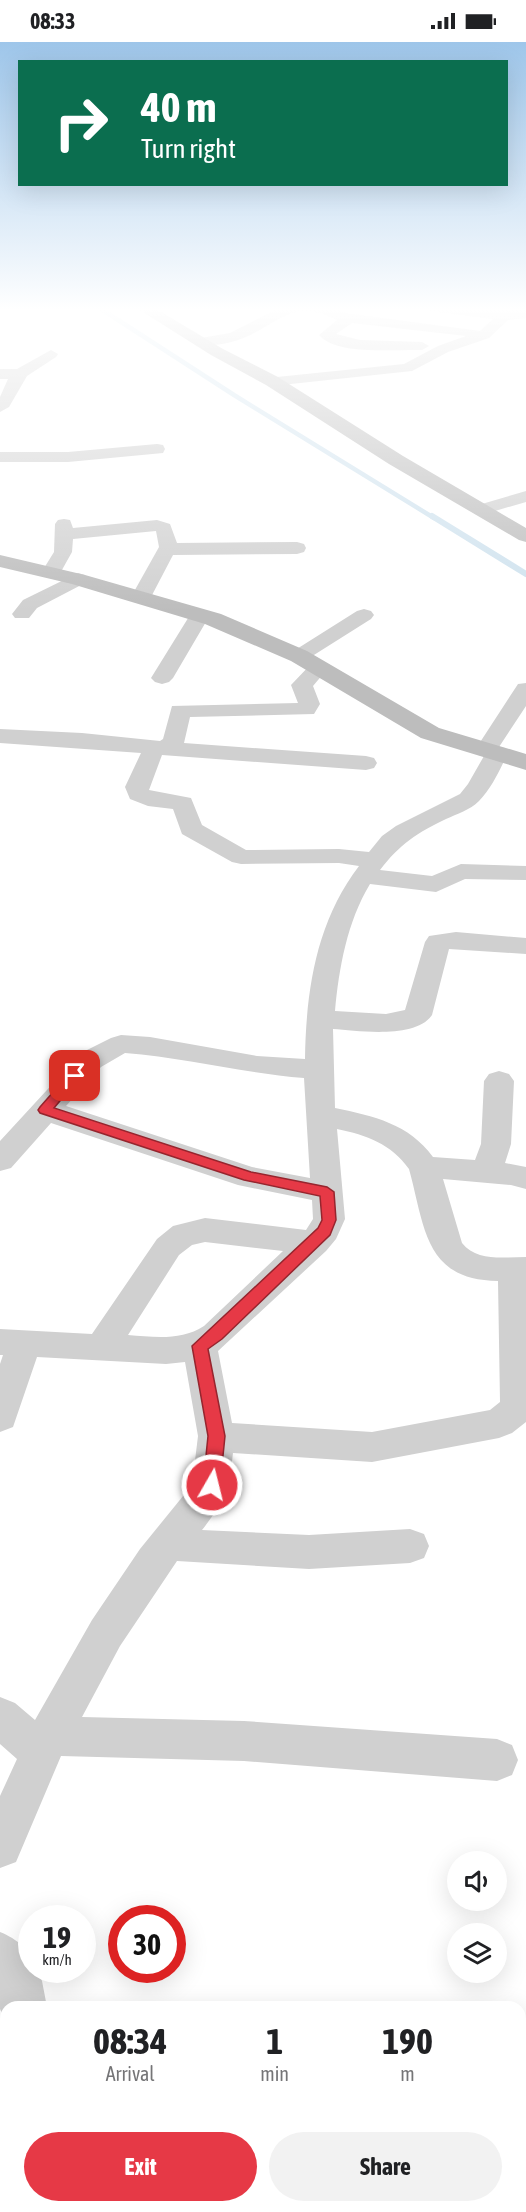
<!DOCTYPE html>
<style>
body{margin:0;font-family:"Asap Condensed",sans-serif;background:#f2f2f2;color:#202124;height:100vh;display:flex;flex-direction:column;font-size:22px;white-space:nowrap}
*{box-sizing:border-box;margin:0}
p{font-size:20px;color:#757577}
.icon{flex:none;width:33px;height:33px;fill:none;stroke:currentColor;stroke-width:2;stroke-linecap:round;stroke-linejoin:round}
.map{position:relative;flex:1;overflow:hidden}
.details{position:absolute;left:0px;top:1959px;width:526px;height:212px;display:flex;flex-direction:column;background:#fff;border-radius:18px 18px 0 0;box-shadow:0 6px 24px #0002}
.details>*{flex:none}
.hud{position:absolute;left:18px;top:18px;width:490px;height:126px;border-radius:0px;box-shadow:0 6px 24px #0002;background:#0b6e4f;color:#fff;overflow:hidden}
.controls{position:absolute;left:447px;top:1809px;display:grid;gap:12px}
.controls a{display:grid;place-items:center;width:60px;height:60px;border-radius:50%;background:#fff;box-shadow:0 6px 24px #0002;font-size:30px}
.speed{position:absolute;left:18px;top:1863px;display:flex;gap:12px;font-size:30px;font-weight:700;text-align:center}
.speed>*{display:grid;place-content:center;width:78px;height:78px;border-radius:50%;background:#fff;box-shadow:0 6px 24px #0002;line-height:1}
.speed small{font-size:15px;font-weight:400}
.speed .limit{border:9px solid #d22;background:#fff;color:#111}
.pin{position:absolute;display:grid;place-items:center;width:51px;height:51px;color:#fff;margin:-26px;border-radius:12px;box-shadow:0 3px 9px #0006}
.me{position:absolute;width:66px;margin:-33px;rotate:8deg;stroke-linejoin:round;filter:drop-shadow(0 0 4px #0008)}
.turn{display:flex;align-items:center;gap:21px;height:126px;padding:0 24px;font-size:27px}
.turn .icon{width:78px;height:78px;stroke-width:2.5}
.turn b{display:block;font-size:42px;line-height:51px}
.eta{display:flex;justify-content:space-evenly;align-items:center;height:102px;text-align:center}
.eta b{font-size:36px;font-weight:700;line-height:42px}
.primary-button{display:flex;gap:12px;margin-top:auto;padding:12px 24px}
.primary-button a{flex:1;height:69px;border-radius:36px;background:#e63946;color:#fff;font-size:24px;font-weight:700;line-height:69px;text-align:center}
.primary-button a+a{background:#f2f2f2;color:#202124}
.status{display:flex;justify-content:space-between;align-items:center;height:42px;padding:0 30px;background:#fff;direction:ltr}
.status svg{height:16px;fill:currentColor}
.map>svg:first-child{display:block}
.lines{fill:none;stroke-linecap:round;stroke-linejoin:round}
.stream-far1{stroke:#cfe2ee;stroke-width:4.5}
.stream{stroke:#cfe2ee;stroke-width:6}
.street{fill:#d0d0d0;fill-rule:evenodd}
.secondary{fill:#bdbdbd;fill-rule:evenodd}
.route{fill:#e63946;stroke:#96252e;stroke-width:1.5}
</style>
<div class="status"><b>08:33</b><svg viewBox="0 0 49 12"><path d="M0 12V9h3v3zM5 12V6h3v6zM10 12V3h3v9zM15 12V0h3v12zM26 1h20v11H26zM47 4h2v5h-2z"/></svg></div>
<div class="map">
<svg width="526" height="2170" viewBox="0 0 526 2170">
<rect width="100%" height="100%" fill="#fff"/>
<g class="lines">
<path class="stream-far1" d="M98 265 234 353 434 476"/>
<path class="stream" d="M432 474 526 532"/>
<path class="street" d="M281 265H334L345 271 480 289 493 277 430 269 423 265C458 263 492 271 526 268V276L508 278 489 296 448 310 412 329 272 344 267 342 264 339 267 336 404 322 438 304 466 294 352 281 336 292 360 298 422 300 429 304 422 308C396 307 337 314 319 293L337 278C291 254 278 284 238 298 227 302 213 303 201 304L194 300 201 296 230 291Z
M51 308 58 312 56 315 27 334 9 365 0 370V355L8 337H0V327H17Z
M157 402 163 403 165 407 163 411 68 420H0V410H68Z
M526 449V460L481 473 475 472 472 468 475 464Z
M64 477 70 478 73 486 157 478 170 482 177 501 297 500 304 502 306 506 304 510 297 512 173 513 151 555 148 559H134L131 555 159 505 156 489 73 497 72 510 58 535H44L41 531 54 510 55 482 58 478Z
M78 531 85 533 88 537 85 541 37 566 29 576H15L12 572 23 558Z
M200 567 207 569 210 573 173 636 169 640 162 642 155 640 151 636 190 573 193 569Z
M364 567 371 569 374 573 371 577 306 618 299 620 292 618 289 614 292 610 357 569Z
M319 619 326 621 329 625 313 644 320 662 314 672 190 675 184 701 366 714 374 716 377 721 374 726 366 728 162 713 149 748 191 756 202 783 246 808 339 807 369 810 382 794 396 784 460 752 468 742 484 714 478 713 475 708 518 642 526 641V664L499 705 505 706 508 711C500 727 492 746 479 759 470 768 457 772 446 777 418 790 399 803 380 828L432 834 461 822 526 824V838L465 837 436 850 370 842C347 880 339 926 335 969L386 972 405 968 425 900 429 894 456 890 526 896V912L449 907 432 973C416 997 359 989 333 987L335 1066C374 1074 409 1082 433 1115L475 1118 481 1102 484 1039 489 1032 499 1029 509 1032 514 1039 511 1102 505 1121 526 1125V1147L511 1143 443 1137 462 1201C477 1220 504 1215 526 1215V1380L512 1391 499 1396 372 1420 233 1411C229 1447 225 1459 202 1488L309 1493 410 1487 424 1492 429 1504 424 1516 410 1521 309 1527 177 1519 120 1604 82 1675 244 1679 497 1697 512 1703 518 1718 512 1733 497 1739 244 1719 61 1714 16 1820 0 1826V1754L17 1717 0 1702V1655L15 1661 35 1678 92 1578 140 1507 192 1443 198 1394 185 1320 166 1322 37 1315 13 1385 0 1390V1322L3 1313H0V1287L92 1292 157 1197 173 1184 205 1176 306 1188 313 1177 312 1158 238 1143 51 1081 11 1126 0 1129V1099L81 1011 111 996 121 993 150 995 257 1014 305 1017C306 949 316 880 359 824L339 821 241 822 232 820 182 792 173 767 148 764 130 757 125 745 141 711 0 701V687L82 691 160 699 163 697 172 664 298 661 291 643 312 621ZM125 1011C186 1016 244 1031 304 1036L310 1136 252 1125 66 1064 101 1025ZM337 1087C367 1093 391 1102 409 1127 425 1185 424 1238 498 1239L500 1360 490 1368 372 1390 232 1381 218 1309 326 1209 336 1197 345 1177ZM205 1200 283 1209 204 1284C181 1299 154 1295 128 1293L179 1213 192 1203Z
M0 1890C17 1897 32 1908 32 1928H38L42 1939 47 1965H6V1981L0 1967Z
M6 2011V2072L0 2075V2013Z"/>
<path class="secondary" d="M135 265H153L223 307 278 335 403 414 526 486V500L519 498 389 422 266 343 211 313Z
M0 513 85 533 221 572 307 609 439 686 526 712V728L421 696 291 619 205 582 72 542 0 525Z"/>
</g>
<linearGradient id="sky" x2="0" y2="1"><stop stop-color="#9ec6ea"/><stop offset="0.47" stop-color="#fff"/><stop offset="1" stop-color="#fff" stop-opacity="0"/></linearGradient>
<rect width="526" height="569" fill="url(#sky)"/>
<path class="route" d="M75 1030 81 1034 54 1066 251 1130 327 1145 334 1150 336 1178 330 1193 222 1297 208 1307 225 1394 220 1443 217 1448 212 1450 206 1448 203 1443 208 1394 192 1304 318 1186 322 1178 320 1154 244 1138 40 1071 38 1068 40 1065 70 1031Z"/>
</svg>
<div class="controls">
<a><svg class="icon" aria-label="sound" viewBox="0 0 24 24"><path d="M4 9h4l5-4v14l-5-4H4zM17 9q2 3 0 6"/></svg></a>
<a><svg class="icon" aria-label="layers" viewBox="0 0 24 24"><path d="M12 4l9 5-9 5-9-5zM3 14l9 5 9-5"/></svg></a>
</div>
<div class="speed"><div>19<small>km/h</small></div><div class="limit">30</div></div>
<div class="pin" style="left:75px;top:1034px;background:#d93025"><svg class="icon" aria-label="arrive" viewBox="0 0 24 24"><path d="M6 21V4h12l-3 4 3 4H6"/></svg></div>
<svg class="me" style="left:212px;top:1443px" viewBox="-20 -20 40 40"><circle r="17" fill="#e63946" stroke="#fff" stroke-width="3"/><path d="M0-11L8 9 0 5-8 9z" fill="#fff"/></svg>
<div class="hud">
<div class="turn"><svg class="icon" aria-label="right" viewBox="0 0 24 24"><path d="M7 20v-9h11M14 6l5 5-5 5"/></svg><div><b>40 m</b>Turn right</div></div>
</div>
<section class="details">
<div class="eta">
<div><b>08:34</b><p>Arrival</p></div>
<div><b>1</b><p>min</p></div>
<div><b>190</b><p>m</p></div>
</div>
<div class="primary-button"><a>Exit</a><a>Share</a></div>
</section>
</div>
